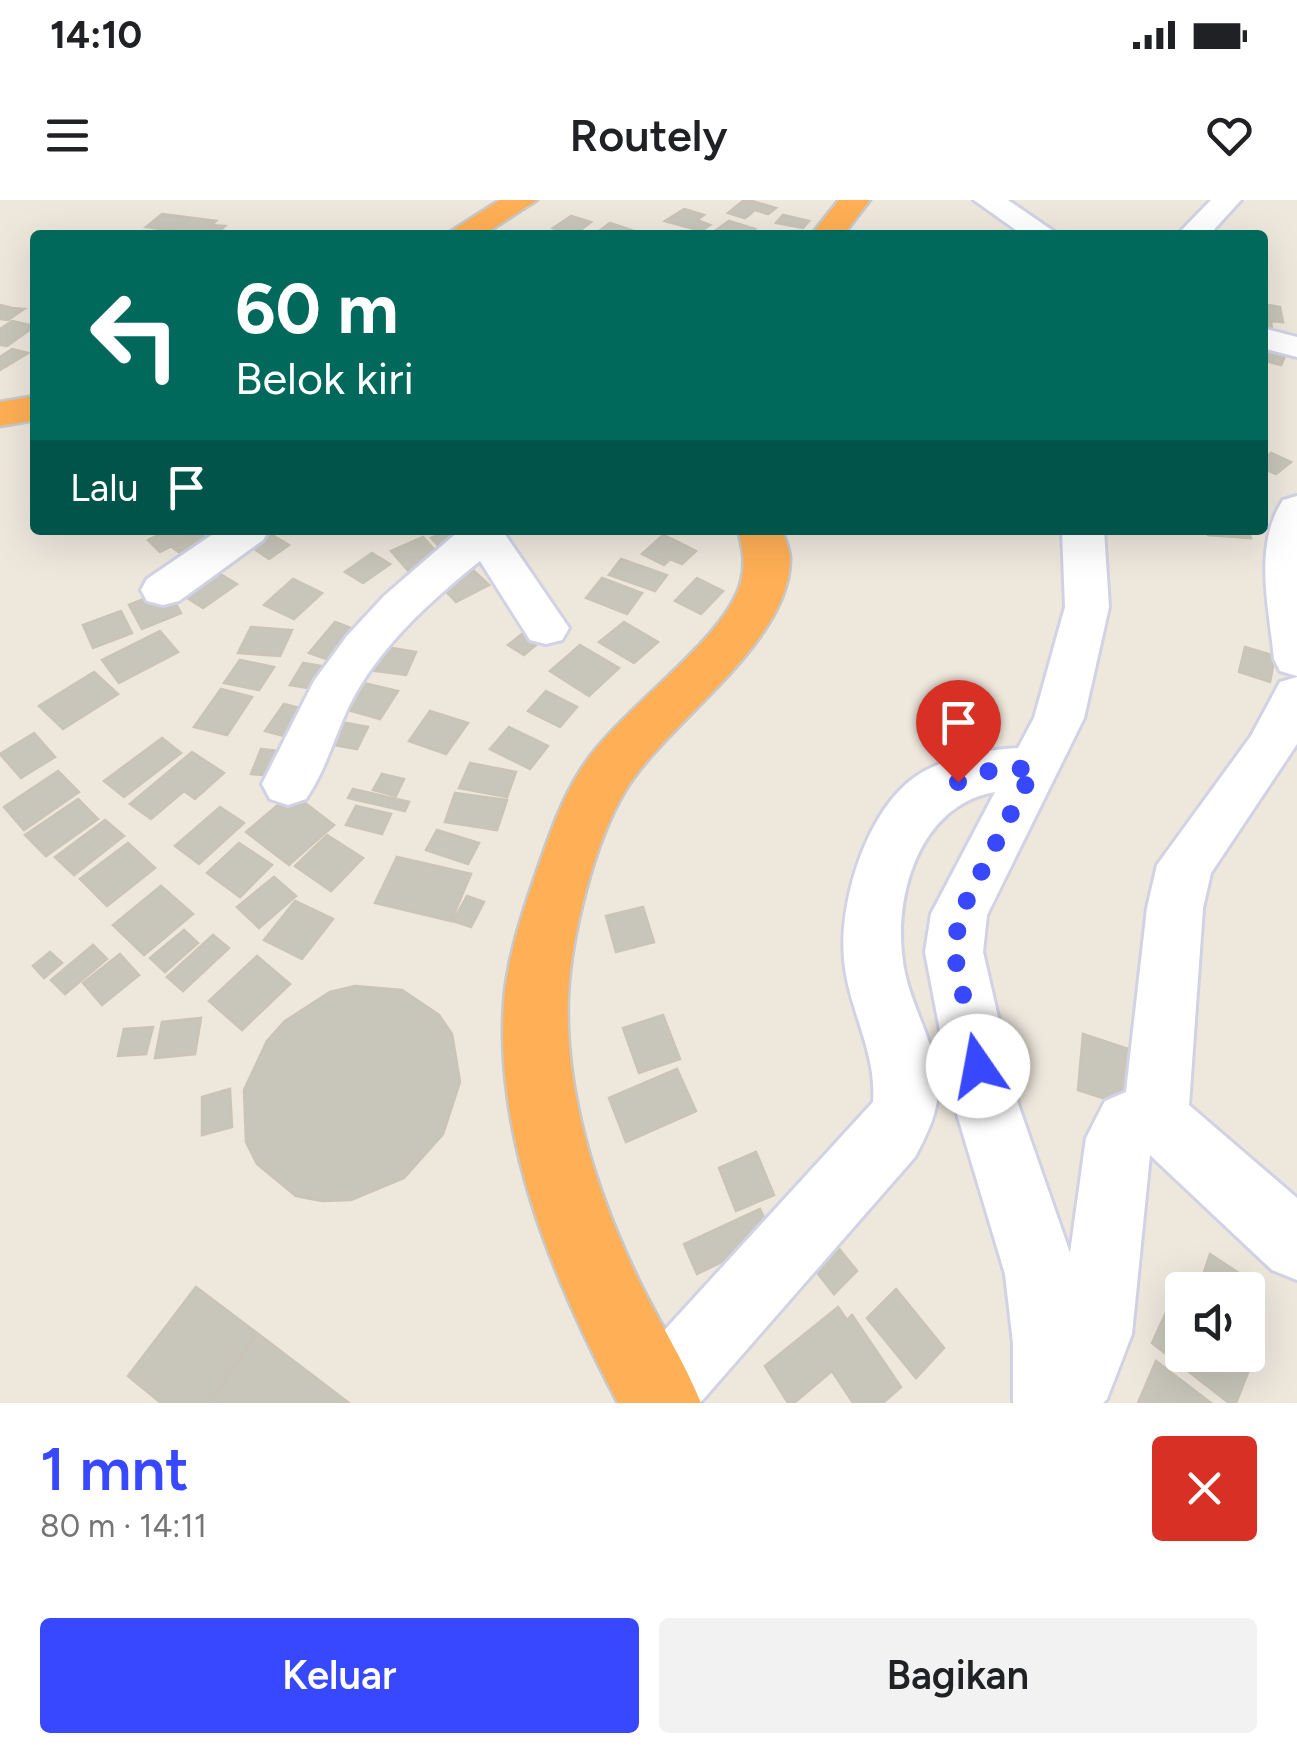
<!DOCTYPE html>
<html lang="id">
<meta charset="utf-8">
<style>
body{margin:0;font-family:Figtree,sans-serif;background:#f2f2f2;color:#202124;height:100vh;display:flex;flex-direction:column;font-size:38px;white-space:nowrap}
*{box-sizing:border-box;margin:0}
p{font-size:32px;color:#757577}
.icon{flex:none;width:55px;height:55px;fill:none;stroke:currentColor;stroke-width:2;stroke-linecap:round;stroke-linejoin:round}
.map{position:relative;height:1203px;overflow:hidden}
.details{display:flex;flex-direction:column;background:#fff;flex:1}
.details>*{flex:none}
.hud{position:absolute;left:30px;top:30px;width:1238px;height:305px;border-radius:10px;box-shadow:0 10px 40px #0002;background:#00695c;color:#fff;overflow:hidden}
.buttons{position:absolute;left:1165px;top:1072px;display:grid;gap:20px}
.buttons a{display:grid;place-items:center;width:100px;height:100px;border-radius:10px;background:#fff;box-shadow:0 10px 40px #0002;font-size:50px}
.pin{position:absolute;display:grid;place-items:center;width:85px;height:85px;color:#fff;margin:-102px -42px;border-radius:50% 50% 50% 0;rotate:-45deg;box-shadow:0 0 10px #0007}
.pin .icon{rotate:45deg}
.me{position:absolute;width:110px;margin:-55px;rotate:348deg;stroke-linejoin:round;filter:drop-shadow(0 0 8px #0008)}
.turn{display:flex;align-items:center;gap:35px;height:210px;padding:0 40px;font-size:45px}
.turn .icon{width:130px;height:130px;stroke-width:2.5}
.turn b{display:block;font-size:70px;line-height:85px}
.then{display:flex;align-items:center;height:95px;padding:0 40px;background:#0003;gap:20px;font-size:38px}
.round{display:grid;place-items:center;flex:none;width:105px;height:105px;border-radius:10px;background:#f2f2f2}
.summary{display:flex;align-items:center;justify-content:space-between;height:170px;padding:0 40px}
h1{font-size:60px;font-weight:600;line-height:75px;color:#3748ff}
.primary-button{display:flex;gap:20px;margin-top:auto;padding:20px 40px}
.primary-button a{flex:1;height:115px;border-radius:10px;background:#3748ff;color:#fff;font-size:40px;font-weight:600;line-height:115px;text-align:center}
.primary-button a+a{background:#f2f2f2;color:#202124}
.status{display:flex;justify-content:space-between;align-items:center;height:70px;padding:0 50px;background:#fff;direction:ltr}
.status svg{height:28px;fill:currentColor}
header{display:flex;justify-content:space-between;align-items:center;height:130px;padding:0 40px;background:#fff;font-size:45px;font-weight:600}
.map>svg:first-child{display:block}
.building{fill:#c8c5ba;stroke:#c9c4b5;stroke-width:2.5}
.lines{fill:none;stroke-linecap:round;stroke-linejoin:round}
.minor-casing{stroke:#d1d3e4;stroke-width:6}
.highway-casing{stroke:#c8c8c8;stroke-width:5}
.minor{fill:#fff;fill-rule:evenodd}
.highway{fill:#ffaf55;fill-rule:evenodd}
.route{stroke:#3748ff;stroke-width:18;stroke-dasharray:0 32.4}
</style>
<div class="status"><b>14:10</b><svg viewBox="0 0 49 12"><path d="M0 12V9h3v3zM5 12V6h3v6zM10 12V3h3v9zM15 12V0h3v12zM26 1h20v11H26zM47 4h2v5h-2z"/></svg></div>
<header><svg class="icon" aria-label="menu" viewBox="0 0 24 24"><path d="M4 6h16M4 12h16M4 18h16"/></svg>Routely<svg class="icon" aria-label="heart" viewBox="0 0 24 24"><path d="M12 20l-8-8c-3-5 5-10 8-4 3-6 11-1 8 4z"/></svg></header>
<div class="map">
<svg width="1297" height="1203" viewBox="0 0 1297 1203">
<rect width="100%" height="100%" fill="#ede7dc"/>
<path class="building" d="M744 0H749L776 8 768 14 755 10 745 18 728 13Z
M684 9 704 15 697 20 710 25 701 31 665 21Z
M162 14 216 21 212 25 225 26 218 33 202 34 146 27Z
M783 15 809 21 803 28 776 23Z
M571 16 591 22 574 35 553 28Z
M729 21 755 29 747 35 715 31Z
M610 23 634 31 594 35Z
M1262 104 1280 107 1283 122 1271 121 1272 130 1262 128Z
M0 105 12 108 24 109 8 120 0 119Z
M12 121 35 126 7 146 0 145V129Z
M1262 148 1286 154 1281 165 1262 160Z
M12 149 28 153 0 170V157Z
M1271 253 1291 262 1276 274 1262 268V260Z
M168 330H197L199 332 160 352 148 340Z
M449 330H472L446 354 431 338Z
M1206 330H1248L1251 338 1208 335Z
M200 333 210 342 184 356 173 348Z
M269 333 289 345 269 359 250 346Z
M663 335 676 341 696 351 682 364 670 359 664 365 642 354Z
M423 337 442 358 410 373 391 351Z
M372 353 390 364 363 383 345 372Z
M621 359 667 375 655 391 609 375Z
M215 371 237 384 203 408 181 394Z
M474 371 489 385 456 402 442 387Z
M602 378 642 393 627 414 586 398Z
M697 378 723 391 701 414 675 401Z
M293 379 322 393 294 419 264 405Z
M168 389 181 413 142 429 129 405Z
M121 411 132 433 93 448 83 425Z
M335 422 369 435 343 465 309 453Z
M624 422 658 442 634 463 599 442Z
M533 425 549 434 524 455 508 445Z
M251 427 292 430 280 456 238 453Z
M160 431 178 452 119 483 102 460Z
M580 445 619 468 589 496 550 471Z
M380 446 416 452 406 475 368 470Z
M1245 447 1275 456 1270 482 1239 472Z
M240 460 274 467 259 490 224 483Z
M303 463 339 469 327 491 290 485Z
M94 472 118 494 63 529 39 506Z
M359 482 398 491 380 519 341 508Z
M221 489 252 497 227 535 194 527Z
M546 491 577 507 560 527 528 511Z
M284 504 307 510 288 537 265 531Z
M430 511 468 523 446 554 409 541Z
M335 521 368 527 357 549 323 543Z
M509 527 548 546 530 569 490 549Z
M34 533 55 557 21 578 0 554Z
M162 538 181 553 124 597 104 581Z
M261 549 297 553 287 577 251 574Z
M192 552 224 573 195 599 184 591 151 619 130 604Z
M470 563 516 572 507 597 459 588Z
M58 571 79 592 24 630 4 607Z
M382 574 404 579 396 596 373 590Z
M353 589 409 602 405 611 348 598Z
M292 593 334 625 289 665 246 632Z
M455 593 507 600 497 630 445 622Z
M78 599 98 619 46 656 25 635Z
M356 606 391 614 382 634 346 625Z
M220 607 244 623 199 664 175 646Z
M105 620 124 636 74 675 55 657Z
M437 630 479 643 468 664 426 650Z
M327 635 363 658 331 691 295 666Z
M128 643 155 668 107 706 80 679Z
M239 643 272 665 240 697 207 673Z
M397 657 471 674 451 721 375 703Z
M274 677 296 696 259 728 237 707Z
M161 686 193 714 144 755 113 725Z
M467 696 484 702 471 727 453 721Z
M295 701 333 719 302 759 264 740Z
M643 707 654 742 616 752 606 716Z
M184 730 198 743 165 772 150 758Z
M213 735 229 748 183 791 167 777Z
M93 745 107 759 65 794 51 780Z
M50 752 62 763 44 778 33 766Z
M120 754 139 775 102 805 83 783Z
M257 756 290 784 242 830 209 801Z
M355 786 402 790 439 815 452 834 460 882 443 934 404 978 351 1000 322 1001 296 996 257 964 246 942 244 890 267 841 285 821 330 792Z
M663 815 680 859 639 873 623 828Z
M201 818 195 854 155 858 162 822Z
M153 827 146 854 118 856 124 829Z
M1083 834 1140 853 1137 909 1078 890Z
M677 869 696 911 626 942 609 898Z
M230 889 232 927 202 935V897Z
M756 952 774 995 736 1011 719 968Z
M760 1009 773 1037 697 1074 684 1044Z
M828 1035 857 1071 834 1094 804 1056Z
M1210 1054 1242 1075 1237 1090H1198Z
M196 1087 257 1133 209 1203H161L128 1176Z
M896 1089 944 1148 916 1178 867 1118Z
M1172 1099 1182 1107V1155H1246L1253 1160 1236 1203H1229L1152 1143Z
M838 1107 847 1120 852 1115 901 1187 883 1203H853L832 1171 794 1203H788L765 1166Z
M257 1133 349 1203H209Z
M1156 1161 1211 1203H1138Z"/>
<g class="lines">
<defs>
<path id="minor" d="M974 0H1008L1059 35H1023Z
M1211 0H1241L1209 35H1177Z
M1262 128 1297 137V157L1262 148Z
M1297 296V476L1280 471 1274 459C1269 407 1253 346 1283 300Z
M219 330H269L263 340 179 401 163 405 147 401 141 390 147 379Z
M460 330H502L569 428 562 440 546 444 530 440 480 361C430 401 378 448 349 506 334 537 326 570 306 599L288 605 270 599 262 584 314 481 347 436 384 396Z
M1062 330H1104L1109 407 1084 518 987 715 983 752 1018 904 1070 1053 1086 938 1105 901 1126 892 1147 708 1157 665 1251 536 1280 482 1297 477V544L1211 673 1203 708 1189 905 1297 998V1080L1272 1070 1150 955 1132 1134 1107 1199 1103 1203H1013V1143L1005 1074 954 904 925 752 931 714 995 592C917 605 890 703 905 773 913 811 936 845 938 884 939 911 927 934 915 957L700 1203H622L619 1195 630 1168 873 902C877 851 848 809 844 759 839 702 866 612 915 577 944 557 984 550 1018 548L1034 518 1065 407Z"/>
<path id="highway" d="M500 0H537L483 35H445Z
M839 0H870L843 35H811Z
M35 196V220L0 226V202Z
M738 330H782C785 339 790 350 790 359 790 444 666 522 625 591 594 642 571 736 568 795 564 893 597 994 639 1081 659 1122 684 1161 701 1203H618C554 1081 491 933 505 792 510 749 524 708 538 668 550 634 561 601 580 571 618 509 724 443 741 382 746 362 743 349 738 330Z"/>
</defs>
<use href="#minor" class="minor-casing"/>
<use href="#highway" class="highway-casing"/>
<use href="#minor" class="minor"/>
<use href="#highway" class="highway"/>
</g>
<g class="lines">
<path class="route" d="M958 582 992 570 1034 568 960 714 954 752 978 866"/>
</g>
</svg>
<div class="buttons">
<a><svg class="icon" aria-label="sound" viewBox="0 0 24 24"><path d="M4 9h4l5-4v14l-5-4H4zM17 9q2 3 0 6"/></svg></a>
</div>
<div class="pin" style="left:958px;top:582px;background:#d93025"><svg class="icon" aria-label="arrive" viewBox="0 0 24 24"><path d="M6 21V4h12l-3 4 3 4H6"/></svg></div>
<svg class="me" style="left:978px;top:866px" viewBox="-20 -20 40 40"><circle r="19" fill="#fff"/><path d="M0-13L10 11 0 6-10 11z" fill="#3748ff"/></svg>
<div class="hud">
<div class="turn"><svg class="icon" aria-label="left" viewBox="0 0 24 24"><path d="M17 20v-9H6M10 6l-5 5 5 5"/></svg><div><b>60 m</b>Belok kiri</div></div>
<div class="then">Lalu<svg class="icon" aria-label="arrive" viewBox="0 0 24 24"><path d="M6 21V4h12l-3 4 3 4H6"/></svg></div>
</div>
</div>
<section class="details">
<div class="summary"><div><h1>1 mnt</h1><p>80 m · 14:11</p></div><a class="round" style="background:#d93025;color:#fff"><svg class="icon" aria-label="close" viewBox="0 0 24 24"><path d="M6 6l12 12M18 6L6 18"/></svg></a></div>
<div class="primary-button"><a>Keluar</a><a>Bagikan</a></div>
</section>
